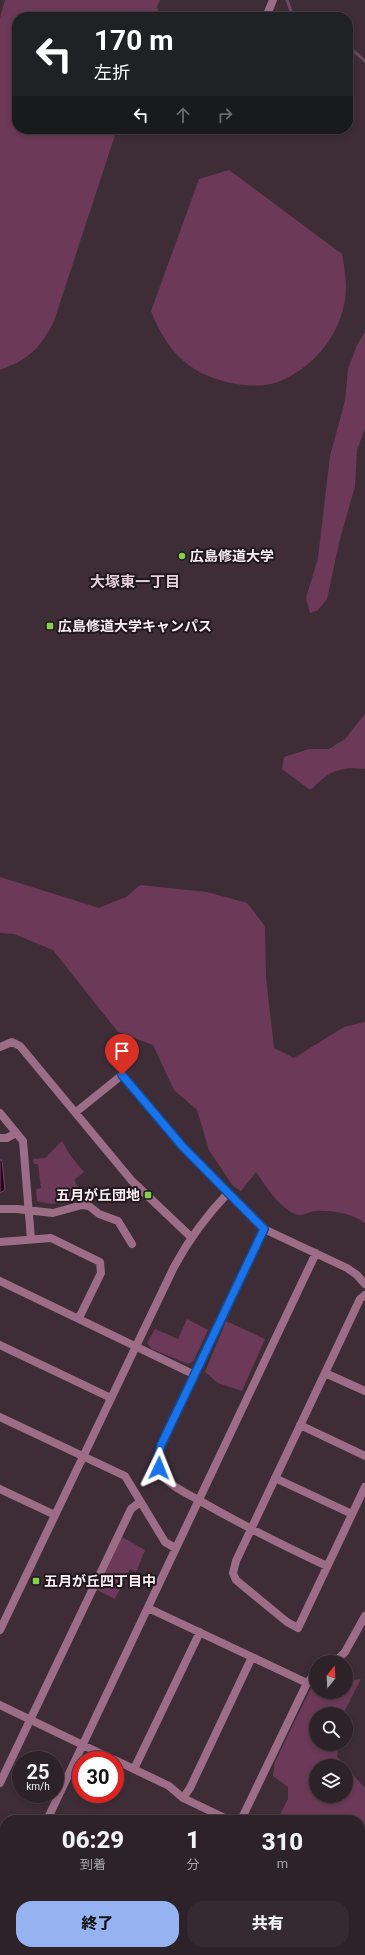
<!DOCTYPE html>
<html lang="ja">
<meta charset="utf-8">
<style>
body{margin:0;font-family:Roboto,"Noto Sans JP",sans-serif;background:#362a31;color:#f1f3f6;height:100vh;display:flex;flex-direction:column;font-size:15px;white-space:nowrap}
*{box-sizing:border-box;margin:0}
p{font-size:13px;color:#a7a4a8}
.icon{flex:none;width:22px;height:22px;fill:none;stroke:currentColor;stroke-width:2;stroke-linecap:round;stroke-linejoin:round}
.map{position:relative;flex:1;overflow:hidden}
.panel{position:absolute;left:0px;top:1815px;width:365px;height:140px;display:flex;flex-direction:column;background:#2e2229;border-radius:16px 16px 0 0;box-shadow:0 2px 6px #0003,0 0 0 1px #493f46}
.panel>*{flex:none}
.banner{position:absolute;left:12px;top:12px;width:341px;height:122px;border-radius:16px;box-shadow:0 2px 6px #0003,0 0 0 1px #493f46;background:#202124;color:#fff;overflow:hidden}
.needle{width:26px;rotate:18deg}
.fabs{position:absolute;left:309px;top:1655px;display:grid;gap:8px}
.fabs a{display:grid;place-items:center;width:44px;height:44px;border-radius:50%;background:#2e2229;box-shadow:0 2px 6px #0003,0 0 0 1px #493f46;font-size:20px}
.speed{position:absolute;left:12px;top:1751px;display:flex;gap:8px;font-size:20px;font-weight:700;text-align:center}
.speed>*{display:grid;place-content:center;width:52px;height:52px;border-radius:50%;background:#2e2229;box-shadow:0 2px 6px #0003,0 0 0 1px #493f46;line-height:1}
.speed small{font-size:10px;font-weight:400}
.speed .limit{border:6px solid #d22;background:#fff;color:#111}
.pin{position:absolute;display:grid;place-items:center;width:34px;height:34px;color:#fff;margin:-41px -17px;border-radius:50% 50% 50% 0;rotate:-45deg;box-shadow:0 0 4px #0007}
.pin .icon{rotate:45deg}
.me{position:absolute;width:44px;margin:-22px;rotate:2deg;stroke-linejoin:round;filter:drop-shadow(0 0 3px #0008)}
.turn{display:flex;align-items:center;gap:14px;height:84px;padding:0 16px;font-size:18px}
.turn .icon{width:52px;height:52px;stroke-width:2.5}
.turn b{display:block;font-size:28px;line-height:34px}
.lanes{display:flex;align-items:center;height:38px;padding:0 16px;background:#0003;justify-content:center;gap:20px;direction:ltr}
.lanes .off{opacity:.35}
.eta{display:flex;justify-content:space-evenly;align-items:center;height:68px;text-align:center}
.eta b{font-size:24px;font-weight:800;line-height:28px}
.action{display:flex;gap:8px;margin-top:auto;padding:8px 16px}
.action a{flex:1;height:46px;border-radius:16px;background:#95b2f1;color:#111;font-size:16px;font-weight:800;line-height:46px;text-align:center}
.action a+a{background:#362a31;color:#f1f3f6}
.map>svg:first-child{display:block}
.green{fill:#6c3a58}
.water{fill:#2c031e;stroke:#6a4a5e}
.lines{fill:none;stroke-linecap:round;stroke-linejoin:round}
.stream{stroke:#6a4a5e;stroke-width:3}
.minor{stroke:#9d6d88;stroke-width:8}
.tertiary{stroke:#9d6d88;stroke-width:8}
.route-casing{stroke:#114b97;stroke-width:10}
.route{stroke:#1a73e8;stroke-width:7}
.poi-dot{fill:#83d04e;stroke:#20181c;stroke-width:1.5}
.labels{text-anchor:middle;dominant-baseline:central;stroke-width:4;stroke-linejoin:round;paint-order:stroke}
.poi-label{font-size:14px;font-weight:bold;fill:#fbeff5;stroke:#20181c;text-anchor:start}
.neighbourhood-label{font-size:15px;font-weight:bold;fill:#e6cfdb;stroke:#20181c}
</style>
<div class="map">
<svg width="365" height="1955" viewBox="0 0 365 1955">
<rect width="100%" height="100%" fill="#3e2d37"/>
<path class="green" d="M5 0H160L157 7 160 17H17V129H117L54 321C41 347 29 360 0 370V18Z
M229 170 342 254C345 271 348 287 344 305 337 339 311 369 278 382 254 391 214 382 193 368 172 354 160 334 151 311L199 179Z
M365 332V429L357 450 355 486 339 543 327 599 318 610 310 613 306 598 318 558 330 456 345 401 348 369 357 345Z
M365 714V769C341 766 328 771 312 789H309L282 769 284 757 309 749H329L345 739Z
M0 877 99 908 126 897 140 885 207 892 247 903 265 926 266 978 274 1048 294 1058 344 1027 365 1022V1223C352 1214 334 1210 317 1211 307 1211 303 1219 291 1212 275 1202 266 1186 256 1172L241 1191 233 1186 209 1150 197 1110 174 1090 153 1045 118 1032 53 950 14 934 0 933Z
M62 1141 70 1155 84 1172 74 1180 81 1192 80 1198 52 1204 37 1201 36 1189 41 1188 38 1164H34L33 1159 45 1158Z
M187 1319 208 1330 193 1362 188 1364 152 1349 147 1343 155 1329 178 1339Z
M226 1321 265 1339 242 1391 218 1383 205 1372Z
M122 1537 145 1550 137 1570 136 1572 130 1569 115 1599 97 1590Z
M361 1679 343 1714H316V1744H339L337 1757 345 1766H316V1796H346V1767L365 1788V1955H343L342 1950H360V1820H277L288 1799V1787L273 1776 275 1762 309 1692 315 1685 316 1692H346V1681Z"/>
<path class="water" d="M0 1160H2L5 1190 0 1193Z"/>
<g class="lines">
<path class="stream" d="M287 0 291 11 295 17
M348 46 365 61"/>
<path class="minor" d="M266 17 273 0
M0 1047 12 1042 20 1046 132 1181 191 1237
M76 1112 122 1075 183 1147 264 1229 347 1268 357 1275 365 1284
M0 1113 23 1141 31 1239
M0 1138H7L16 1133
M0 1209H17L53 1213 82 1205 89 1206 99 1214 118 1221 132 1244
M264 1229 161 1445C157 1456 157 1467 164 1477 173 1488 190 1495 202 1502 244 1526 284 1546 327 1566
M0 1242 51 1238 100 1262 101 1273 79 1318
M0 1281 195 1375
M365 1295 360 1299 236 1561 233 1573 236 1580 287 1622 298 1628 365 1487
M0 1345 111 1398
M325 1373 365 1391
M0 1417 125 1476 165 1542 175 1548
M300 1425 365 1456
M275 1478 352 1514
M148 1608 307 1683
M335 1662 345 1652 365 1616
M0 1705 114 1760
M115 1760 169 1786 183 1798 190 1788 252 1657
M134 1769 200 1632
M0 1783 131 1509 140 1502
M183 1798 229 1820
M47 1820 316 1253
M241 1820 307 1683 316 1673
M0 1918 5 1907
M1 1955 5 1938
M77 1955 80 1950
M143 1955 145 1950
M207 1955 209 1950
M272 1955 274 1950"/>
<path class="tertiary" d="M0 1489 55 1515
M0 1630 174 1267C189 1239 207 1215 228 1193"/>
</g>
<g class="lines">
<defs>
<path id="route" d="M122 1075 183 1147 264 1229 161 1445 158 1458 159 1468"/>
</defs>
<use href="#route" class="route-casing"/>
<use href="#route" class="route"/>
</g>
<g class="poi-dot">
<circle cx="182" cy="556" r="4"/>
<rect x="46" y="622" width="8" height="8" rx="2"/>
<rect x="144" y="1191" width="8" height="8" rx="2"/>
<rect x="32" y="1577" width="8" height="8" rx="2"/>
</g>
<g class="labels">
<g class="poi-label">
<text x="190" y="556">広島修道大学</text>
<text x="58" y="626">広島修道大学キャンパス</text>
<text x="140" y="1195" text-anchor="end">五月が丘団地</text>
<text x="44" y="1581">五月が丘四丁目中</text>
</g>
<g class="neighbourhood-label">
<text x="135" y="582">大塚東一丁目</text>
</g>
</g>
</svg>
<div class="fabs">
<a><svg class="needle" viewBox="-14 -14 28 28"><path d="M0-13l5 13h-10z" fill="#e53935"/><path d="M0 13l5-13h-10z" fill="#a7a4a8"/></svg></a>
<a><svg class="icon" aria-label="search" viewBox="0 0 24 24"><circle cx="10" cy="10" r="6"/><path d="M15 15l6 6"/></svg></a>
<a><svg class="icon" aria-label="layers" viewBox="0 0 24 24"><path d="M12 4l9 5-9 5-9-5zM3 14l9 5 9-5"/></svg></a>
</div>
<div class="speed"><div>25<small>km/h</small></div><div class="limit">30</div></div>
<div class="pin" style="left:122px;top:1075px;background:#d93025"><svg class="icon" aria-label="arrive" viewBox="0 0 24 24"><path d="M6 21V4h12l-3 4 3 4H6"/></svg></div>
<svg class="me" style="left:159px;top:1468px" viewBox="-20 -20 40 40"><path d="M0-17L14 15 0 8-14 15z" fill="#1a73e8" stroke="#fff" stroke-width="4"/></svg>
<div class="banner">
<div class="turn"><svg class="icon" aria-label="left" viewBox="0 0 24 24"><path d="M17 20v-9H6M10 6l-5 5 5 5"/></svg><div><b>170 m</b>左折</div></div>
<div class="lanes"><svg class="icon" aria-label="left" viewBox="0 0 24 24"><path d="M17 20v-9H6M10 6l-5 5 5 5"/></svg><svg class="icon off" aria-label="ahead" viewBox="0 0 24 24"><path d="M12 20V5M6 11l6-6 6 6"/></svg><svg class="icon off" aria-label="right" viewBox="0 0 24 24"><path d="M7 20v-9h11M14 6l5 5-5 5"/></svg></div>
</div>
<section class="panel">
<div class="eta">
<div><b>06:29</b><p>到着</p></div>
<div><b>1</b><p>分</p></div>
<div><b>310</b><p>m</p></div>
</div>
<div class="action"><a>終了</a><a>共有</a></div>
</section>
</div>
